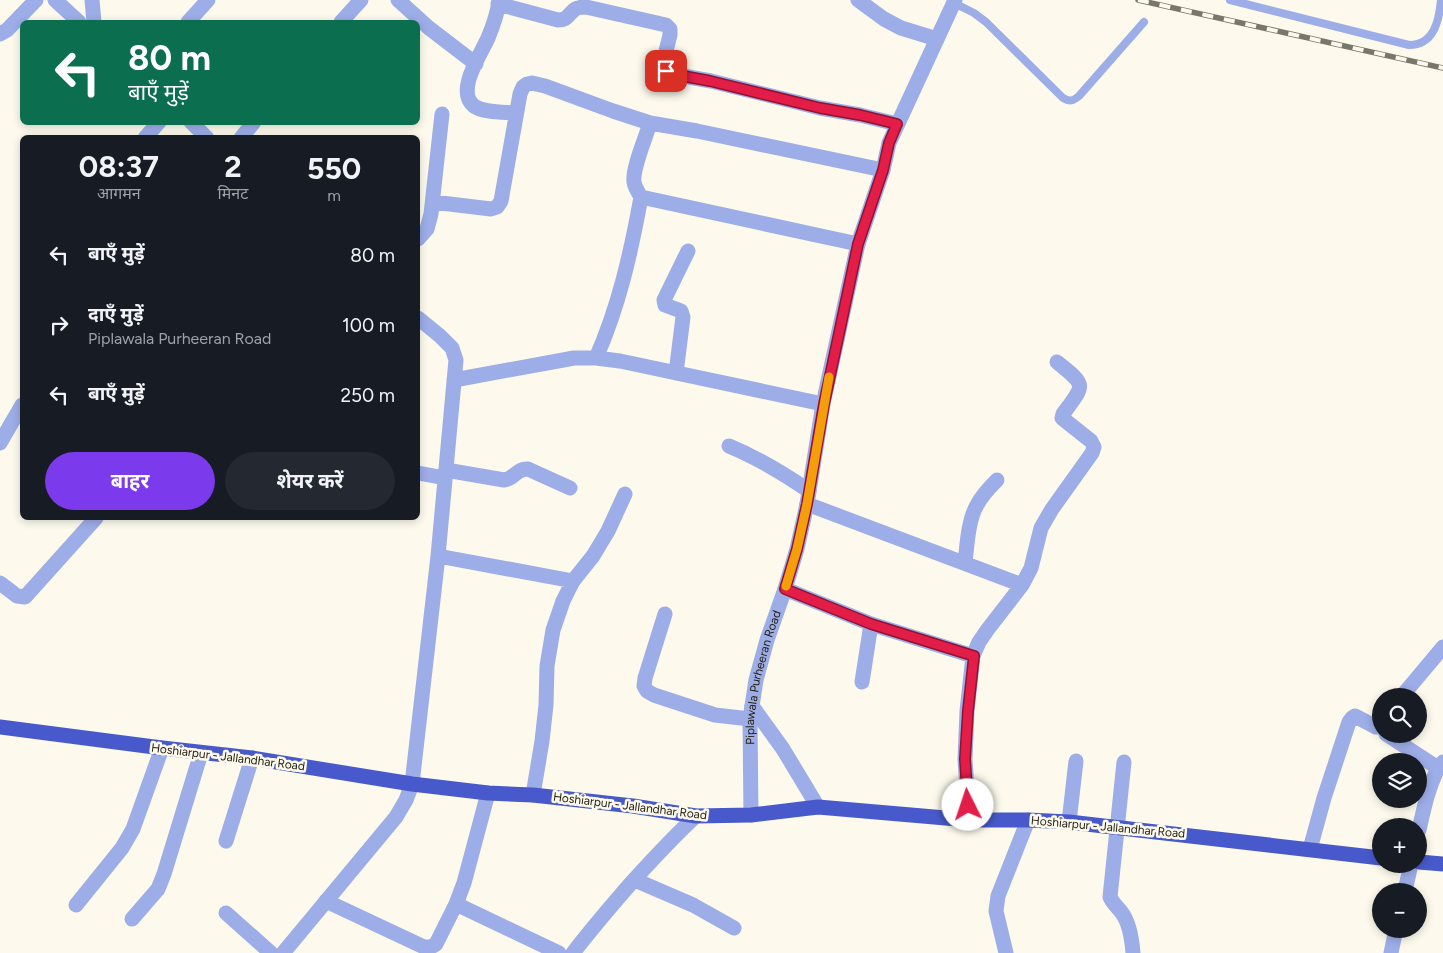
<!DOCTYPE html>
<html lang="hi">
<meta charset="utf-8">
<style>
body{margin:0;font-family:Figtree,"Noto Sans Devanagari",sans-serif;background:#242831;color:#f1f3f6;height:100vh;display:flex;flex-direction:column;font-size:19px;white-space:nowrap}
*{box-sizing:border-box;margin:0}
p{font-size:16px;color:#9ea1a6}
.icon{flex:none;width:28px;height:28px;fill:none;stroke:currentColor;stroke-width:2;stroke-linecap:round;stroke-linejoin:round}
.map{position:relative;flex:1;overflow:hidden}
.sheet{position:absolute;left:20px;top:135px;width:400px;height:385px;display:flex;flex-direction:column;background:#171b24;border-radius:8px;box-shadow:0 2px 8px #0003}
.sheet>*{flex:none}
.top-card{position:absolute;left:20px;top:20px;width:400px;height:105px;border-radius:8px;box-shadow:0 2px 8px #0003;background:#0b6e4f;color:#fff;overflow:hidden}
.fabs{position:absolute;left:1372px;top:688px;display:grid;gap:10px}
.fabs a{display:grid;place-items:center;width:55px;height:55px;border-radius:50%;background:#171b24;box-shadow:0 2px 8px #0003;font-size:25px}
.pin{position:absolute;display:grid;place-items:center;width:42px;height:42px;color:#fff;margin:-21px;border-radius:10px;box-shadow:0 2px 8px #0006}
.me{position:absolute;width:55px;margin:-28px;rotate:356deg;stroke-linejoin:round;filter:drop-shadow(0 0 4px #0008)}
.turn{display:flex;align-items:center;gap:18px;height:105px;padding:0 25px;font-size:22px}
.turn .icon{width:65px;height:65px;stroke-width:2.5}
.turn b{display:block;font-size:35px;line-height:42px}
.eta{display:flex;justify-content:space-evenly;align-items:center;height:85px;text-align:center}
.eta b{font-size:30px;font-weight:700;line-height:35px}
.primary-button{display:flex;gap:10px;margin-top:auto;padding:10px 25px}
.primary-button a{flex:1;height:58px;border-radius:30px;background:#7c3aed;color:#fff;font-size:20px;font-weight:700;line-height:58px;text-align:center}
.primary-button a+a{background:#242831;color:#f1f3f6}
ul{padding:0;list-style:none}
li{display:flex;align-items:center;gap:15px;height:70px;padding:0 25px}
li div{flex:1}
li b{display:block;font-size:19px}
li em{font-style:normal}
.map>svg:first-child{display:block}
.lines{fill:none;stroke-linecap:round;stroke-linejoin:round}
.service{stroke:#9dade7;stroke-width:8}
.minor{stroke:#9dade7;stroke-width:15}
.tertiary{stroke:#9dade7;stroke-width:15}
.trunk{stroke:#485acb;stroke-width:15}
.rail-casing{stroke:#79766a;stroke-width:5.5}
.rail{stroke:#fdfaed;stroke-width:4;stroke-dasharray:11;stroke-linecap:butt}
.route-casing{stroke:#92132f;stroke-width:12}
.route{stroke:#e11d48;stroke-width:9}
.slow{stroke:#f59e0b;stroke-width:9}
.labels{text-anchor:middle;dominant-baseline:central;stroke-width:5;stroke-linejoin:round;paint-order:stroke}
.street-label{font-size:12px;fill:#242115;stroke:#fdfaed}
</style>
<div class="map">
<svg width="1443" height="953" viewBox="0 0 1443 953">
<rect width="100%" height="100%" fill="#fdfaed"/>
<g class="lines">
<path class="service" d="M1230 0 1409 45C1434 45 1439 21 1441 0
M954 3 974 13 986 22 1063 98C1070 102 1073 101 1079 96L1144 22"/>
<path class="minor" d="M55 0 79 22
M92 0 94 22
M398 0 429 28 476 64
M499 0C498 12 493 26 488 38 481 54 455 91 474 106 484 113 503 112 516 113
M858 0 884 19 901 28 937 39
M498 4 558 20C567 20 567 16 573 11 576 7 582 7 586 7L666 25 670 29V35L662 67 666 71 672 74 711 81 820 108 860 115 897 124
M188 22 208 0
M341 22 361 0
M0 34 7 30 36 0
M191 122 207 138
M650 123C646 137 632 169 634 182 635 188 638 192 641 197L858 244
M145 138 159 122
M241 138 254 122
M433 202 491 209 497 207 501 201 520 94 523 87 527 84 532 83 545 86 613 111 650 123 697 131 883 170
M418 239 427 229 431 214 442 114
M596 358C619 306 631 252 641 197
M676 373 683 317 681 311 665 305 664 300 688 251
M454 380 574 358H596L620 361 823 404
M0 443 22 405
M729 446C758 458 783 473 809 491
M446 470 504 480C514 479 517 468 528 469L570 488
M418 473 445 478
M807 504 1022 585
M438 556 573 581
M965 563C967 546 968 520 977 505 982 495 990 487 997 480
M0 583 17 596 25 597 96 518
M785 589 871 624 973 656
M665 614 645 678 644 686 647 691 654 695 715 715 750 719
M862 682 871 624
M1402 696 1443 647
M752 706 783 749 818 807
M1386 734 1438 768 1443 762
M1124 762 1110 897C1113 904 1118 907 1122 913 1130 924 1132 940 1133 953
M412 784 438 556 456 360 452 348 440 336 418 318
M533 795 542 741 546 705 547 666 553 630 563 601 573 581 593 556 608 531 625 494
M969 820 965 759 967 711 973 656 979 642 988 629 1022 585 1031 568 1041 528 1052 509 1092 453 1094 447 1091 441 1062 418 1063 414C1085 384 1087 386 1057 362
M1069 822 1076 761
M1419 830C1424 808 1428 788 1438 768
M226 841 252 758
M1310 849 1324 798 1349 722 1352 718 1355 716 1376 727
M635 880 693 905 734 928
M1405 891 1411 864
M326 901 424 947H431L436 944 456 904 464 883 488 793
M456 904 559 953
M76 905 122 848 133 829 162 748
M226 913 271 953
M132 919 158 889 164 874 201 753
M573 953C592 928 612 905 632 882 653 859 673 837 696 816
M1006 953 996 911 998 896 1028 820
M1391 953 1396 929"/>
<g class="tertiary">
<path id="s1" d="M751 815 750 719 756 680 767 640 785 589 797 549 807 504 823 404 858 244 883 170 889 143 955 0"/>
<path d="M283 953 396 817 406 800 412 784"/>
</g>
<path class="trunk" d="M0 727 162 748 252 758 412 784 488 793 533 795 633 806 696 816 751 815 818 807 969 820H1028L1069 822 1381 858
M1419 862 1443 864"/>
<defs>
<path id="rail" d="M1138 0 1443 68"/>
</defs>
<use href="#rail" class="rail-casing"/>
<use href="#rail" class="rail"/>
</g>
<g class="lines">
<defs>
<path id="route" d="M666 71 672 74 710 81 820 108 860 115 897 124 889 143 883 170 858 244 824 404 807 504 797 549 785 589 871 624 974 656 968 711 965 759 968 805"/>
</defs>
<use href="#route" class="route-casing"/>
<use href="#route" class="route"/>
<path class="slow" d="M786 586 797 549 807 504 829 377"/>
</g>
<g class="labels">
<g class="street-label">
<text stroke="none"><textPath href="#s1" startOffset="139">Piplawala Purheeran Road</textPath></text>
<text transform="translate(228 757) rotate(7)">Hoshiarpur - Jallandhar Road</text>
<text transform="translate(630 806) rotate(7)">Hoshiarpur - Jallandhar Road</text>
<text transform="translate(1108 827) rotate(5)">Hoshiarpur - Jallandhar Road</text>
</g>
</g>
</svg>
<div class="fabs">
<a><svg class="icon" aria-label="search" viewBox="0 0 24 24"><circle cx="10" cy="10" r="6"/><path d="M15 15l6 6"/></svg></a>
<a><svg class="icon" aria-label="layers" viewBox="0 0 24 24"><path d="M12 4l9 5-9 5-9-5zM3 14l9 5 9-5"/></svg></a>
<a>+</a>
<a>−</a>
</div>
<div class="pin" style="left:666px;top:71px;background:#d93025"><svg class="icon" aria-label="arrive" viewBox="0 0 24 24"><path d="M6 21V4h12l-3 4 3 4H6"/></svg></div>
<svg class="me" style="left:968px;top:805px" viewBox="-20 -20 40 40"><circle r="19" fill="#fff"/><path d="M0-13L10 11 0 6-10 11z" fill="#e11d48"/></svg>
<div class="top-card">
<div class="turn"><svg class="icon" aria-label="left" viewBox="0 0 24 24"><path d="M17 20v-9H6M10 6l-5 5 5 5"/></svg><div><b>80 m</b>बाएँ मुड़ें</div></div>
</div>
<section class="sheet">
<div class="eta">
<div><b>08:37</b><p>आगमन</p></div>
<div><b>2</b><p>मिनट</p></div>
<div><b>550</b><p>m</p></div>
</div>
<ul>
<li><svg class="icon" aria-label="left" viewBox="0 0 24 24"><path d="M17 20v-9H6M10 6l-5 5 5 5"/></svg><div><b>बाएँ मुड़ें</b></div><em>80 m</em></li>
<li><svg class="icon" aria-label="right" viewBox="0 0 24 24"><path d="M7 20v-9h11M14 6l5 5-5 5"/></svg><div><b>दाएँ मुड़ें</b><p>Piplawala Purheeran Road</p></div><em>100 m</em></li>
<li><svg class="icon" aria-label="left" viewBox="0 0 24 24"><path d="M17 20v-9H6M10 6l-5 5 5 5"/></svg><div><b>बाएँ मुड़ें</b></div><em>250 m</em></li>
</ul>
<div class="primary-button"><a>बाहर</a><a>शेयर करें</a></div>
</section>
</div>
